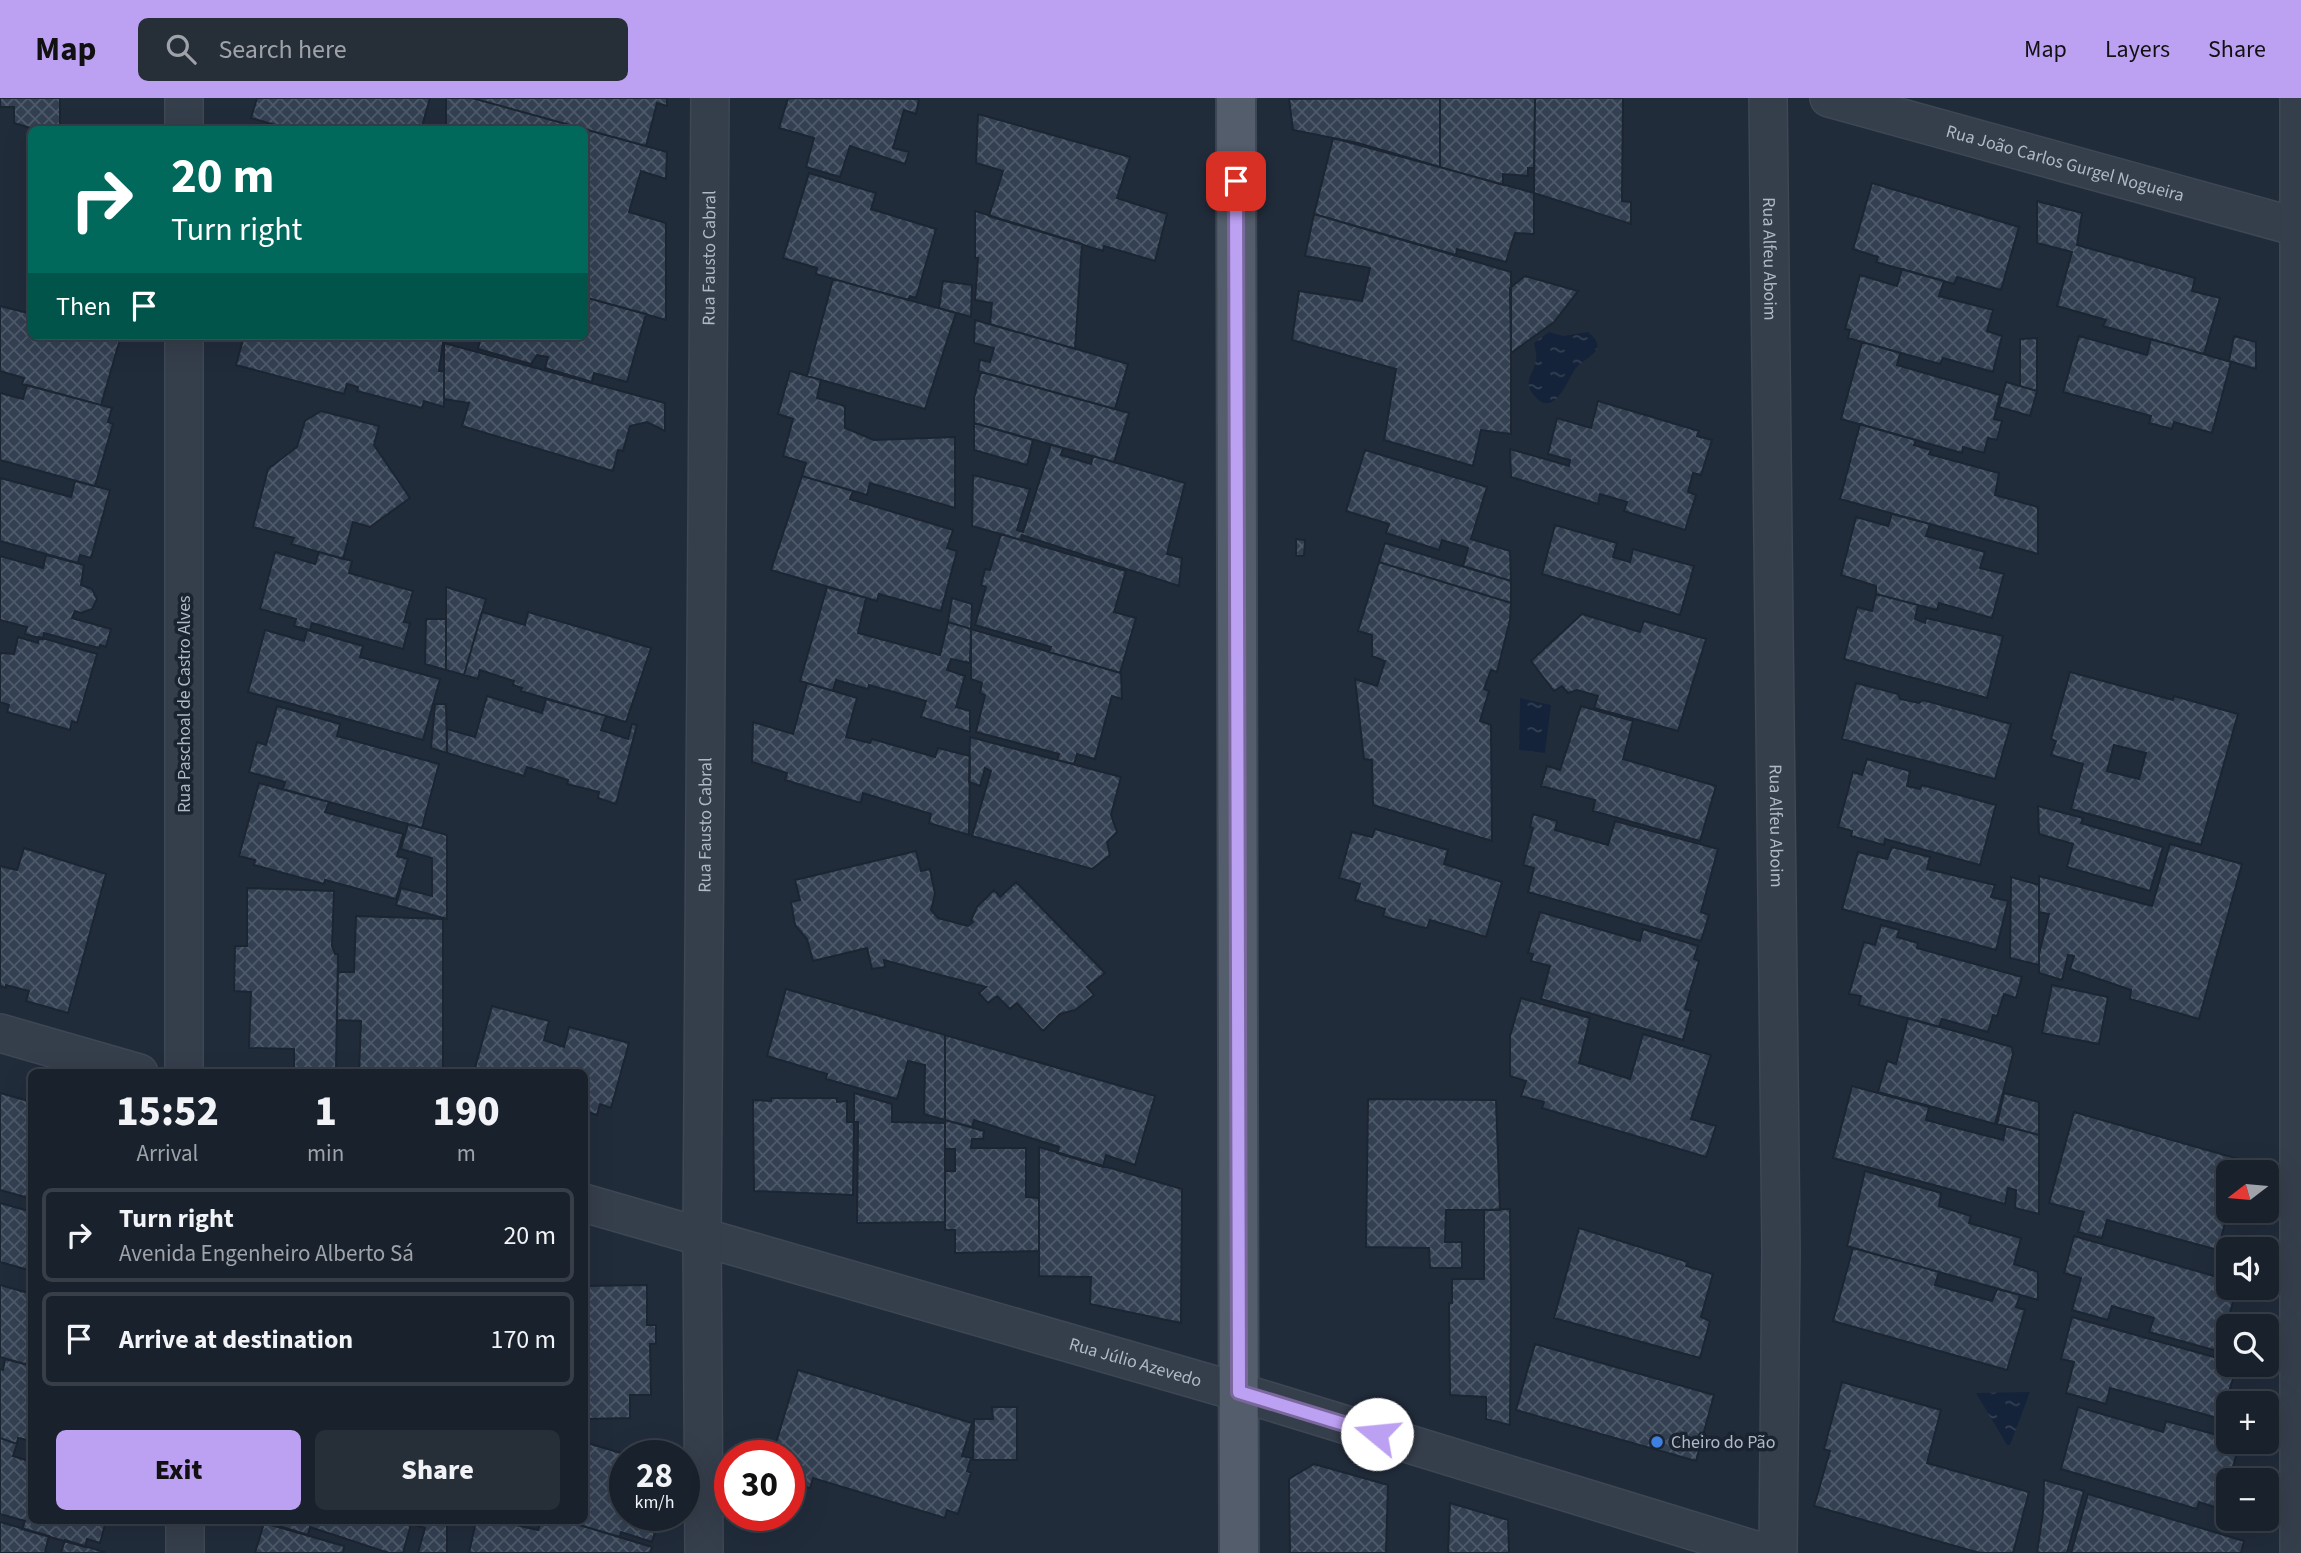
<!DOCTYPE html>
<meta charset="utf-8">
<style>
body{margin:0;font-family:"Source Sans 3",sans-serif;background:#262e38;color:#f1f3f6;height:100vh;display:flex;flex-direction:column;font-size:26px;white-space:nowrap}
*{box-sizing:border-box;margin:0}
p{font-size:23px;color:#9fa3a9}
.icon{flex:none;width:38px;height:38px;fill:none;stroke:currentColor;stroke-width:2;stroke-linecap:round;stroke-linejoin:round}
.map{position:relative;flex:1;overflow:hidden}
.side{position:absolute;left:28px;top:971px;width:560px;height:455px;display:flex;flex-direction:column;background:#19212c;border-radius:10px;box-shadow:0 7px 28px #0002,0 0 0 2px #373e48}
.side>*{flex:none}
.top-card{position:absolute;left:28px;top:28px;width:560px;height:214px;border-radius:10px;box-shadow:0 7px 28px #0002,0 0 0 2px #373e48;background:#00695c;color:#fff;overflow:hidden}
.needle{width:46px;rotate:254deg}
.buttons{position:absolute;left:2216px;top:1062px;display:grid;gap:14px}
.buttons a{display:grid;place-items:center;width:63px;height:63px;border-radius:10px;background:#19212c;box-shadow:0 7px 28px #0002,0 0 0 2px #373e48;font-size:35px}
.speed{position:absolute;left:609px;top:1342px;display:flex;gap:14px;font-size:35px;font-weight:700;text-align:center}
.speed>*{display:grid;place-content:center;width:91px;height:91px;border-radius:50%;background:#19212c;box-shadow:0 7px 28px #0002,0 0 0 2px #373e48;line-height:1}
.speed small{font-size:18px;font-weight:400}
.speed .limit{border:10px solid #d22;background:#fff;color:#111}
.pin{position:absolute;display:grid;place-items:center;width:60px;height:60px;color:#fff;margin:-30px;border-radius:14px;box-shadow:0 4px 10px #0006}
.me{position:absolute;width:77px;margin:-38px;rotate:287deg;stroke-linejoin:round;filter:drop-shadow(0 0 5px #0008)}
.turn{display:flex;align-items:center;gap:24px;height:147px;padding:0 28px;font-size:32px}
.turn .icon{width:91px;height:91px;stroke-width:2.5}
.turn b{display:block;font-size:49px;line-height:60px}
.then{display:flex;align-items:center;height:66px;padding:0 28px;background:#0003;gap:14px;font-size:26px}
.eta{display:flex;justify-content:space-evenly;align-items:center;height:119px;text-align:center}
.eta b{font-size:42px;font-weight:800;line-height:49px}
.button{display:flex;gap:14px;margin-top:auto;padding:14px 28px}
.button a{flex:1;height:80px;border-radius:10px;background:#bca0f2;color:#111;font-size:28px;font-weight:800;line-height:80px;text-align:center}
.button a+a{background:#262e38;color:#f1f3f6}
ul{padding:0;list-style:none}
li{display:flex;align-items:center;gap:21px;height:94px;margin:0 14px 10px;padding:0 14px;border:4px solid #373e48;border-radius:10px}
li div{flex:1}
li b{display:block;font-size:26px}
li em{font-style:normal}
header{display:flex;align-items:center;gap:42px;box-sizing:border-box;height:98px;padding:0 35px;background:#bca0f2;color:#111}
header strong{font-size:33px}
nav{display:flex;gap:38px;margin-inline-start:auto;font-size:24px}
.search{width:490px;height:63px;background:#262e38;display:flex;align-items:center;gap:18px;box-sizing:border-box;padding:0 24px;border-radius:10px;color:#9fa3a9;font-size:26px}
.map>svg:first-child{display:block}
.water{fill:url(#water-ripples)}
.building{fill:url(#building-cross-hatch);stroke:#1c2532;stroke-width:2;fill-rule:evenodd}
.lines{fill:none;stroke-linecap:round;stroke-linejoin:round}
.street-casing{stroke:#3e4754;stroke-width:40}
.primary-casing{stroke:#3e4754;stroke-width:42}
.street{stroke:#353e4b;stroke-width:37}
.primary{stroke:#535d6b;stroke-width:38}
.route-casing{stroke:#7a689d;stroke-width:18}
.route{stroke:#bca0f2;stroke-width:12}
.shop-dot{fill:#3f7fe0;stroke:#1a2330;stroke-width:2.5}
.labels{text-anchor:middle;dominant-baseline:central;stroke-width:7;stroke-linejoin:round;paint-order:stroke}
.street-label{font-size:18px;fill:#b0b9c7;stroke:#1a2330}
.poi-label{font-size:18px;fill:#b0b9c7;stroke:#1a2330;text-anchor:start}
</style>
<header>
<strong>Map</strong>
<div class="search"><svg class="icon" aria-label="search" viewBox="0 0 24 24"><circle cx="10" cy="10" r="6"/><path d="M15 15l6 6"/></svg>Search here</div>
<nav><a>Map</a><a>Layers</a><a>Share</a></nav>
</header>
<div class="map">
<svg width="2301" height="1455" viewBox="0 0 2301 1455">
<defs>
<pattern id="water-ripples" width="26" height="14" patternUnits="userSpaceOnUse" patternTransform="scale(1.75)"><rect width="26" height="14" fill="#142339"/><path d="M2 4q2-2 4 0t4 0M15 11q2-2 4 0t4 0" fill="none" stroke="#344154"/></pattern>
<pattern id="building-cross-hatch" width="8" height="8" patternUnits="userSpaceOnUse" patternTransform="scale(1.75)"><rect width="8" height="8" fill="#334052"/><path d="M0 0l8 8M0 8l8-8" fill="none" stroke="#4e5a69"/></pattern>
</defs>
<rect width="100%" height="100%" fill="#212c3b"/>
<path class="water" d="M1549 234 1563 238 1588 234C1610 252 1589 257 1577 269 1568 278 1555 325 1533 296 1522 282 1535 275 1536 261 1537 257 1535 250 1534 245Z
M1520 600 1551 607 1545 655 1519 652Z
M2030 1294 2010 1347H2007L1976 1295Z"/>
<path class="building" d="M0 0H60V32H37L14 25V9H0Z
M257 0H430L421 32H292L251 20Z
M446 0H472L667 54 666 81 641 73 629 114 666 125V222L584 199V32H446Z
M472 0H667V8L657 5 646 48Z
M788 0 919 1 916 16 904 12 893 50 909 54 905 66 850 48 840 79 806 69 814 40 779 30Z
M1440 0H1535L1534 70H1528V78L1503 76V87L1440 69Z
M1440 0V69L1358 45 1293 32 1289 1Z
M1535 0H1623L1622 103 1631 104V126L1534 95Z
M978 16 1130 59 1117 100 1167 116 1155 163 1104 148 1103 153 989 118 1003 73 976 65Z
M1333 40 1534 95V136L1515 135 1506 164 1457 151 1456 157 1314 116Z
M809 75 876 95 871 111 936 131 916 200 910 198 908 202 816 176 817 170 783 160Z
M1872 85 2019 129 2001 192 1957 179 1954 186 1876 164 1878 159 1853 151Z
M2037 103 2082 115 2077 147 2195 180 2192 193 2220 200 2204 256 2103 228 2106 222 2057 208 2072 154 2037 145Z
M975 113 1082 146 1075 251 990 226 992 205 975 202 978 160H975Z
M1314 116 1511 174V336L1481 332 1473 368 1384 342 1396 271 1292 242 1299 193 1362 203 1370 170 1305 158Z
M1902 171 1944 183 1939 198 1993 212 1987 233 2002 238 1993 274 1943 260 1940 266 1848 240 1850 232 1845 231 1860 177 1897 188Z
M1525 178 1578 193 1554 224 1511 255 1510 190Z
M833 181 956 215 925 311 807 278Z
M943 183 972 187 971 219 939 210Z
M584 199 646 216 627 284 594 275 592 284 545 270 548 259 537 257 531 266 478 251 481 238H584Z
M0 208 32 216V238H121L101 307 22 286 24 280 0 273Z
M975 222 1128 266 1115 311 978 273 980 262 990 264 994 250 974 245Z
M244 238H444L439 273 444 274V309L424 303 422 310 357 293 358 289 347 286 344 296 236 267Z
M2079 238 2147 257 2151 241 2231 264 2212 335 2174 324 2172 331 2149 325 2151 318 2063 294Z
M2234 238 2256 244V271L2229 263Z
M2037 240V293L2020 288V241Z
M1862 244 1900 255 1897 267 2000 297 1994 321 2002 323 1997 342 1988 340 1984 355 1963 349 1962 355 1841 321Z
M444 245 665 305V333L647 324 630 328 623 353 618 352 613 373 462 328 469 305 444 301Z
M790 273 821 282 817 300 845 308V330L874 342 955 339V410L870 385 867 397 802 378 806 365 783 358 793 321 778 316Z
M981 274 1129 315 1114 364 974 325V300Z
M2006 284 2037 293 2030 318 1999 309Z
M27 287 112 310 108 324 113 326 95 388 0 362V295L23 301Z
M1598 303 1699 333 1697 338 1712 342 1701 377 1693 375 1688 394 1696 397 1685 432 1624 413 1627 404 1600 396 1598 406 1511 379 1510 351 1569 368 1570 362 1548 356 1557 320 1591 330Z
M321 313 379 328 374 347 410 400 370 429 353 424 343 461 291 446 294 440 253 429 268 371 297 349 305 323Z
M974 325 1033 342 1027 367 974 352Z
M1860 326 1916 342 1914 347 1931 352 1929 356 1999 375 1995 397 2038 409V456L1840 401Z
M1051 347 1063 350 1061 357 1091 366 1093 358 1185 385 1167 456 1182 460 1179 488 1022 437 1021 442 972 428 973 377 1030 391 1017 432 1023 434Z
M1365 352 1487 389 1471 441 1510 453 1511 483 1463 468 1468 450 1442 442 1439 452 1386 435 1389 426 1346 413Z
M802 378 853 393 850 401 953 432 947 450 957 453 941 513 879 496 877 503 771 472Z
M0 380 71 399 75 383 110 392 91 460 80 457 78 465 0 443Z
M1892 416 1930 426 1926 438 1985 454 1980 470 2004 476 1992 520 1939 505 1937 512 1876 496V488L1841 477 1856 419 1888 428Z
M1555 427 1617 445 1613 459 1630 464 1633 451 1694 468 1680 517 1542 476Z
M1001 436 1126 473 1114 514 1136 520 1120 575 1049 554 1051 549 975 527 986 489 981 487 985 471 990 472Z
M1296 441 1305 442 1304 458H1296Z
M1385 445 1511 483V505L1379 464Z
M275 454 315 466 319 454 352 463 349 475 413 493 404 524 410 525 403 551 312 525 310 532 294 528 296 521 260 511Z
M46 457 84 467 81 487 92 491 97 501 92 511 81 515 75 513 72 520 111 531 106 549 100 547 99 550 44 535 43 541 25 536 27 529 0 522V458L43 470Z
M1379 464 1511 505 1510 522 1497 574 1491 572 1484 591 1489 593 1480 623 1491 627 1492 743 1373 707 1372 662 1364 661 1355 581 1377 588 1385 563 1372 558V537L1358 533Z
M446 489 486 501 464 577 446 572Z
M827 489 866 500 858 535 940 557 948 524 971 531 970 565 951 561 947 572 965 578 956 609 970 613V634L921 619 926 603 869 587 868 591 836 582 833 593 800 583Z
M1876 496 1918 507 1915 521 1925 525 1926 520 2003 538 1987 600 1844 561 1857 509 1872 513Z
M952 500 972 506 971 531 948 524Z
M482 514 525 527 528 514 651 550 626 624 521 593 522 590 513 587 514 583 480 572 478 581 464 577Z
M1582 516 1640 534 1644 523 1706 541 1678 633 1594 610 1598 598 1577 592 1568 595 1562 588 1554 593 1531 563Z
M426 521H446V572L425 566Z
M971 531 1121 575 1122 601 1112 598 1095 661 1077 656 1074 666 1057 662 1059 656 976 634 985 597 980 595 982 585 971 581Z
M265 532 304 543 307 532 363 548 360 559 440 581 423 642 248 594Z
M18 539 38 545 39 539 97 556 77 625 72 623 70 632 7 614 9 607 0 604V555L14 556Z
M2070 574 2173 602 2174 598 2238 616 2201 747 2071 711 2083 666 2051 657 2056 643 2051 641ZM2114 647 2146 655 2139 681 2107 673Z
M807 585 857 600 846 639 870 645 872 641 935 659 938 650 970 658 969 737 929 725 931 716 863 695 861 705 785 682 787 675 752 664 753 624 793 636Z
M1856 585 1898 596 1900 601 1919 605 1923 602 2011 626 1995 681 1842 641Z
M487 598 542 615 546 601 606 618 601 632 628 641 632 626 637 627 616 706 598 700 599 694 567 686 568 682 527 669 524 678 447 655V631L475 639Z
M435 606H446L447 655 431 650Z
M277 608 340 626 337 638 439 666 422 730 283 691 285 684 249 674 257 644 266 647Z
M1581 608 1633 623 1623 661 1716 688 1700 743 1593 713 1595 702 1541 688 1547 668 1560 672Z
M970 639 1121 679 1111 717 1117 734 1107 744 1110 757 1092 771 972 738 991 673 985 670 980 688 969 684Z
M1867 661 1910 673 1907 688 1920 691 1922 687 1996 707 1980 767 1885 741 1884 747 1851 738 1852 733 1838 729 1853 674 1862 677Z
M259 685 329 704 325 714 403 736 397 758 408 761 396 801 325 782 324 786 254 767 255 762 239 758Z
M2038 708 2083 720 2081 725 2163 749 2150 793 2067 769 2073 746 2039 736Z
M1533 716 1557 723 1555 732 1608 747 1615 723 1718 751 1701 814 1709 817 1701 843 1528 794 1534 770 1523 767 1533 730 1530 729Z
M408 726 447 737V821L396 807 401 790 432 798V760L401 751Z
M1375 731 1448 752 1444 766 1502 784 1486 839 1430 822 1427 830 1421 829 1383 818 1385 811 1355 802 1360 786 1339 780 1352 734 1372 739Z
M2170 746 2242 766 2199 921 2130 901 2131 892 2070 871 2074 858 2068 857 2062 882 2039 875V856L2049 816 2039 814V778L2152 808Z
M1892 749 1930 759 1927 771 1995 787 1991 799 2008 803 1996 852 1842 811 1858 754 1887 761Z
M24 750 106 776 68 915 26 903 29 893 6 887V890L0 888V768L17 772Z
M916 753 921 773 930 771 935 796 931 812 938 820 968 828 973 824 971 822 977 809 994 792 1000 799 1016 784 1105 875 1087 889 1094 897 1075 912 1060 916 1043 933 1017 905 1010 911 997 898 988 905 979 895 986 889 884 862 885 869 872 871 867 850 813 863 807 841 795 827 791 804 800 802 795 782Z
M2011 779 2039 787V867L2010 860Z
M247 790 334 793 332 848 335 856H338L336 972H294V951L249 950 251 894 234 893 235 848H247Z
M1540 814 1640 843 1643 831 1698 848 1694 861 1699 863 1685 911 1691 913 1683 942 1541 901 1550 868 1531 863 1533 856 1528 855Z
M356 818 443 821V970H446V975H359L361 923 337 922 338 874H354Z
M1881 827 1899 832 1897 839 1918 845 1917 850 2022 879 2016 900 2004 896 1997 918 1993 917 1988 934 1942 921 1939 929 1859 907 1861 898 1849 896 1864 844 1875 847Z
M2052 887 2108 899 2099 946 2042 935Z
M786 891 945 937V1022L924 1016 925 967 908 963 897 1001 826 981 827 976 767 958Z
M1521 900 1590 920 1579 965 1630 981 1643 936 1711 957 1691 1021 1716 1028 1706 1059 1542 1010 1544 1004 1521 998 1526 983 1510 978V938Z
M492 908 549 923 544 942 564 949 569 929 629 945 611 1010 600 1006 597 1017 584 1013V975H486L475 970Z
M1908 920 2012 949 2013 956 1995 1026 1878 994 1887 963 1896 966Z
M945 937 1155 998 1135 1067 1106 1057 1103 1069 1057 1055 1059 1049 974 1022 972 1029 945 1022Z
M1852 988 1929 1009 1926 1022 2003 1042 2006 1028 2039 1037V1116L2015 1110 2016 1092 2008 1090 2005 1106 1833 1060Z
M0 995 32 1004V1101L0 1092Z
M854 995 892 1006V1024L945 1025V1124L857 1125 858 1024H854Z
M2004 995 2039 1004V1037L1997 1026Z
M771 1000H837V1004L847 1003V1024H854L853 1097 754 1093 753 1002 771 1003Z
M1368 1001 1496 1002 1500 1112H1446L1445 1144H1462V1170H1430L1429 1150 1366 1149Z
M2074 1014 2242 1062 2239 1074H2228V1113L2218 1152 2107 1122 2102 1140 2078 1134 2084 1114 2049 1105Z
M945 1022 984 1033 983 1041H972L971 1050H1026V1099L1039 1100V1153L955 1155V1132H945V1073H955V1051H945Z
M1039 1049 1182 1091 1181 1225 1090 1206 1091 1179 1039 1178Z
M1865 1073 1941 1095 1939 1108 1971 1118 1969 1125 2021 1140 2014 1166 2038 1174V1202L1847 1148Z
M0 1105 32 1114V1173L0 1164Z
M1510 1111 1511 1207 1510 1327 1486 1321V1299L1450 1297 1449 1205H1452V1181H1484V1112Z
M1579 1130 1688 1164 1686 1168 1713 1176 1701 1219 1710 1223 1700 1260 1554 1220Z
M2074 1138 2228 1182V1190H2237L2225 1232 2228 1256 2149 1234 2154 1220 2112 1208 2108 1222 2072 1212 2081 1180 2064 1175Z
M1853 1150 1939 1174 1935 1187 1992 1203 1997 1191 2020 1197 2016 1209 2025 1212 2007 1272 1833 1223Z
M0 1187 32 1196V1268L0 1259Z
M647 1187V1227H656V1246H650L651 1297H630V1320L584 1321V1188Z
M2072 1219 2228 1263V1267H2237L2221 1321 2110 1290 2106 1306 2066 1295 2074 1264 2061 1261Z
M1535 1246 1714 1297 1696 1363 1516 1312Z
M5 1261 32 1268V1343L18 1340 17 1346 0 1340V1271L3 1272Z
M798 1272 972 1325 962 1358 971 1360 967 1373 971 1375 958 1416 947 1412 945 1420 813 1380 810 1390 789 1384V1358H772Z
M1842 1284 1941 1312 1927 1365 2029 1394 2013 1455H1980L1814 1408 1830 1353 1824 1351Z
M992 1309H1017V1362H973L974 1321H993Z
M2078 1309 2163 1334 2166 1323 2228 1340V1344H2240L2221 1411 2199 1404 2197 1411 2061 1371Z
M0 1340 17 1346 13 1358 32 1364V1423H106L100 1445 87 1441 85 1449 22 1431 25 1423 0 1416Z
M584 1344 631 1358H625V1418H660L652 1444 621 1434 620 1439 566 1423H584Z
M1314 1366 1388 1387 1386 1455H1290L1289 1381Z
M2044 1382 2084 1393 2067 1455H2037L2043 1415Z
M2088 1396 2244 1443 2241 1455H2071Z
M1450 1405 1508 1422 1509 1455H1448Z
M263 1423H447V1455H418L425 1430 411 1426 403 1455H389L310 1429 308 1437Z
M476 1423H498L538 1432 541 1423H566L652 1449 650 1455H469Z
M0 1424 49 1438 45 1454 49 1455H0Z
M264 1425 344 1448 343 1455H255Z
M65 1442 104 1454 103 1455H61Z"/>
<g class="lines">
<defs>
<g id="street">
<path d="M184 0V32"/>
<path id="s1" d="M1768 0 1781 1153 1778 1455"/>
<path id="s2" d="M1829 0 2301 130"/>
<path d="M2299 0V1455"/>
<path d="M184 238V975"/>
<path d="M0 935 139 975"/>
<path id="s3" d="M584 1105 1239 1294 1765 1455"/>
<path d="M185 1423V1455"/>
<path id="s4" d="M704 1455 702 1140 710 0"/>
</g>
<path id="primary" d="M1236 0 1239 1455"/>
</defs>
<use href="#street" class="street-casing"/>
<use href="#primary" class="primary-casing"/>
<use href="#street" class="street"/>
<use href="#primary" class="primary"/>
</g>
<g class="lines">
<defs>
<path id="route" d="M1236 83 1239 1294 1377 1336"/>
</defs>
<use href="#route" class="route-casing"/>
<use href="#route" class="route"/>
</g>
<circle class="shop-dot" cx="1657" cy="1344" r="7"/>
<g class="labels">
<g class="street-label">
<text stroke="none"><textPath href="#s2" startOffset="245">Rua João Carlos Gurgel Nogueira</textPath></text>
<text stroke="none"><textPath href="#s4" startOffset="1295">Rua Fausto Cabral</textPath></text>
<text stroke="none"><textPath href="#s1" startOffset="161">Rua Alfeu Aboim</textPath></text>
<text transform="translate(184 606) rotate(-90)">Rua Paschoal de Castro Alves</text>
<text stroke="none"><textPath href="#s4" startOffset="728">Rua Fausto Cabral</textPath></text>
<text stroke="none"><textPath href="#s1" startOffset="728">Rua Alfeu Aboim</textPath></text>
<text stroke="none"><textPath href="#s3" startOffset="574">Rua Júlio Azevedo</textPath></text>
</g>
<g class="poi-label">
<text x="1671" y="1344">Cheiro do Pão</text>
</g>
</g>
</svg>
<div class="buttons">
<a><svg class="needle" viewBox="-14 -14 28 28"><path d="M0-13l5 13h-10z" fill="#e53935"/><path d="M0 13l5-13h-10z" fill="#9fa3a9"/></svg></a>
<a><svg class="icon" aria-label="sound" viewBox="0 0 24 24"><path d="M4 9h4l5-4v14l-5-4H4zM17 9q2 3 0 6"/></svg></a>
<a><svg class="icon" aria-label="search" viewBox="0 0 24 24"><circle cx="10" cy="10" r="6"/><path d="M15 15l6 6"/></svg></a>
<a>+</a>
<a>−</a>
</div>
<div class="speed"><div>28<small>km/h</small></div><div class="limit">30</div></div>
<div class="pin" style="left:1236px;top:83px;background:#d93025"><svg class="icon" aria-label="arrive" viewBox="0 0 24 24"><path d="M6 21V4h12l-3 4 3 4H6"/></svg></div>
<svg class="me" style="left:1377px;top:1336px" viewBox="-20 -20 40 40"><circle r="19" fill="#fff"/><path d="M0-13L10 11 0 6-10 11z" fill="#bca0f2"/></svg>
<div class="top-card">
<div class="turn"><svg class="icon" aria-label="right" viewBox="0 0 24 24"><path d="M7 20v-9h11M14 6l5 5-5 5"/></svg><div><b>20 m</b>Turn right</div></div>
<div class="then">Then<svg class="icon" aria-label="arrive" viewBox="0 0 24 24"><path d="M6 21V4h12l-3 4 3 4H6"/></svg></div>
</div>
<section class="side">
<div class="eta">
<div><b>15:52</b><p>Arrival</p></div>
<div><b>1</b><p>min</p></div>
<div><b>190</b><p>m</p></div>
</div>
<ul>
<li><svg class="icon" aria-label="right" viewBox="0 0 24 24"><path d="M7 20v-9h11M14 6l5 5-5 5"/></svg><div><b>Turn right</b><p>Avenida Engenheiro Alberto Sá</p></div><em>20 m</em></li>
<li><svg class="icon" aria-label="arrive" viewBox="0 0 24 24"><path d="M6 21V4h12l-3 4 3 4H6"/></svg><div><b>Arrive at destination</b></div><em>170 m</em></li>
</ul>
<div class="button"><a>Exit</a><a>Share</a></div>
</section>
</div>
